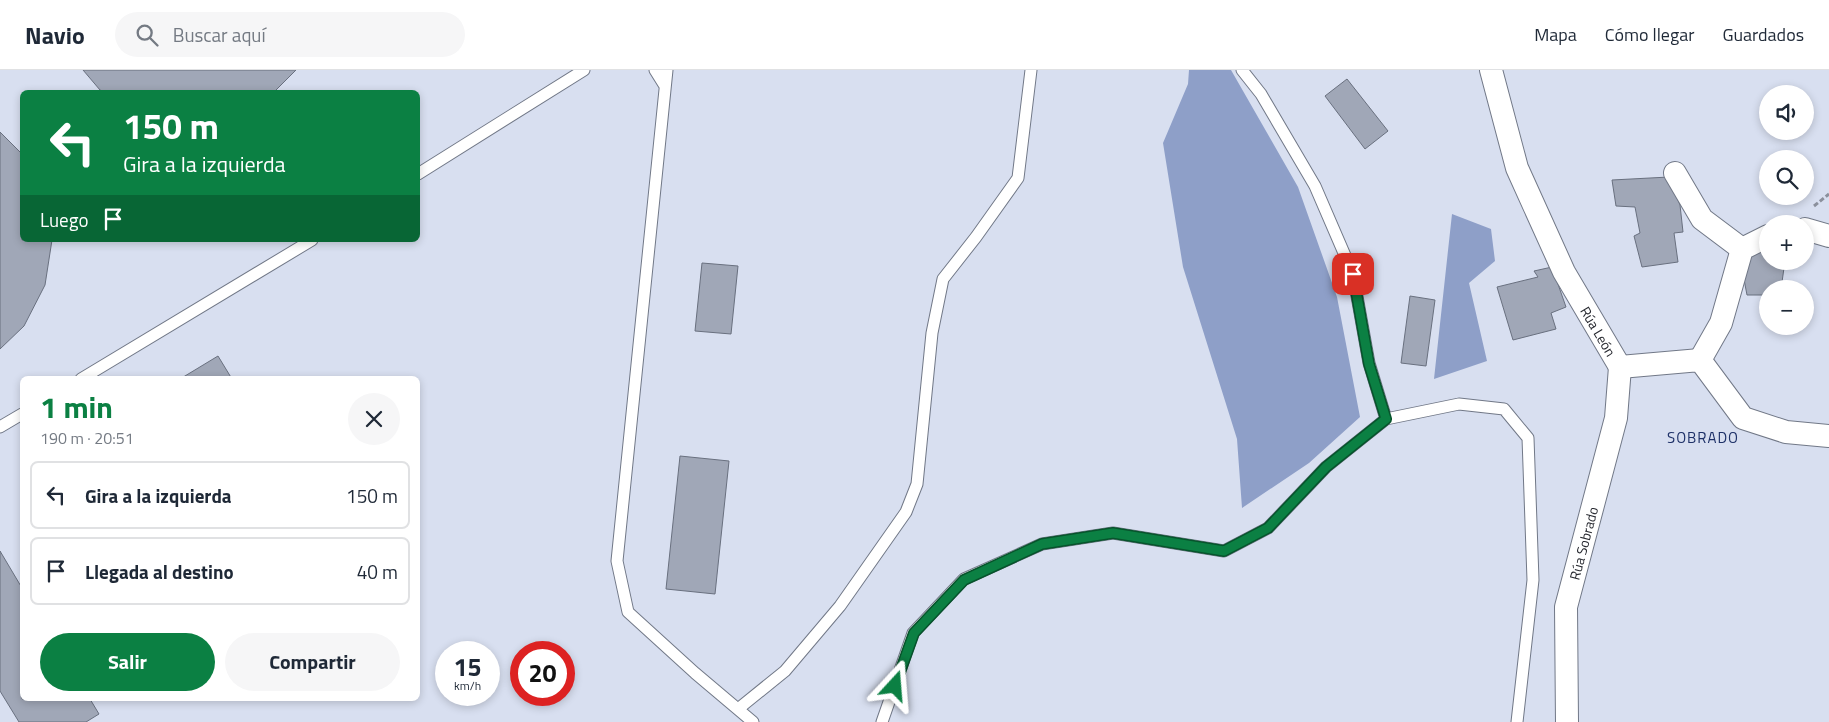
<!DOCTYPE html>
<html lang="es">
<meta charset="utf-8">
<style>
body{margin:0;font-family:"Titillium Web",sans-serif;background:#f6f6f7;color:#1f2937;height:100vh;display:flex;flex-direction:column;font-size:19px;white-space:nowrap}
*{box-sizing:border-box;margin:0}
p{font-size:16px;color:#747a83}
.icon{flex:none;width:28px;height:28px;fill:none;stroke:currentColor;stroke-width:2;stroke-linecap:round;stroke-linejoin:round}
.map{position:relative;flex:1;overflow:hidden}
.drawer{position:absolute;left:20px;top:306px;width:400px;height:325px;display:flex;flex-direction:column;background:#fff;border-radius:8px;box-shadow:0 2px 8px #0003}
.drawer>*{flex:none}
.hud{position:absolute;left:20px;top:20px;width:400px;height:152px;border-radius:8px;box-shadow:0 2px 8px #0003;background:#0b8043;color:#fff;overflow:hidden}
.buttons{position:absolute;left:1759px;top:15px;display:grid;gap:10px}
.buttons a{display:grid;place-items:center;width:55px;height:55px;border-radius:50%;background:#fff;box-shadow:0 2px 8px #0003;font-size:25px}
.speed{position:absolute;left:435px;top:571px;display:flex;gap:10px;font-size:25px;font-weight:700;text-align:center}
.speed>*{display:grid;place-content:center;width:65px;height:65px;border-radius:50%;background:#fff;box-shadow:0 2px 8px #0003;line-height:1}
.speed small{font-size:12px;font-weight:400}
.speed .limit{border:8px solid #d22;background:#fff;color:#111}
.pin{position:absolute;display:grid;place-items:center;width:42px;height:42px;color:#fff;margin:-21px;border-radius:10px;box-shadow:0 2px 8px #0006}
.me{position:absolute;width:55px;margin:-28px;rotate:19deg;stroke-linejoin:round;filter:drop-shadow(0 0 4px #0008)}
.turn{display:flex;align-items:center;gap:18px;height:105px;padding:0 20px;font-size:22px}
.turn .icon{width:65px;height:65px;stroke-width:2.5}
.turn b{display:block;font-size:35px;line-height:42px}
.then{display:flex;align-items:center;height:48px;padding:0 20px;background:#0003;gap:10px;font-size:19px}
.round{display:grid;place-items:center;flex:none;width:52px;height:52px;border-radius:26px;background:#f6f6f7}
.headline{display:flex;align-items:center;justify-content:space-between;height:85px;padding:0 20px}
h1{font-size:30px;font-weight:700;line-height:38px;color:#0b8043}
.button{display:flex;gap:10px;margin-top:auto;padding:10px 20px}
.button a{flex:1;height:58px;border-radius:30px;background:#0b8043;color:#fff;font-size:20px;font-weight:700;line-height:58px;text-align:center}
.button a+a{background:#f6f6f7;color:#1f2937}
ul{padding:0;list-style:none}
li{display:flex;align-items:center;gap:15px;height:68px;margin:0 10px 8px;padding:0 10px;border:2px solid #e0e1e3;border-radius:8px}
li div{flex:1}
li b{display:block;font-size:19px}
li em{font-style:normal}
header{display:flex;align-items:center;gap:30px;box-sizing:border-box;height:70px;padding:0 25px;background:#fff;border-bottom:1px solid #e0e1e3}
header strong{font-size:24px}
nav{display:flex;gap:28px;margin-inline-start:auto;font-size:18px}
.search{width:350px;height:45px;background:#f6f6f7;display:flex;align-items:center;gap:12px;box-sizing:border-box;padding:0 18px;border-radius:28px;color:#747a83;font-size:19px}
.map>svg:first-child{display:block}
.forest{fill:#8e9fc8}
.building{fill:#a0a7b7;stroke:#69707f}
.lines{fill:none;stroke-linecap:round;stroke-linejoin:round}
.lane-casing{stroke:#717887;stroke-width:13}
.street-casing{stroke:#717887;stroke-width:24}
.path{stroke:#8b909c;stroke-width:3;stroke-dasharray:5 2.5;stroke-linecap:butt}
.lane{stroke:#fff;stroke-width:11}
.street{stroke:#fff;stroke-width:22}
.route-casing{stroke:#07532c;stroke-width:12}
.route{stroke:#0b8043;stroke-width:9}
.labels{text-anchor:middle;dominant-baseline:central;stroke-width:5;stroke-linejoin:round;paint-order:stroke}
.street-label{font-size:14px;fill:#26282f;stroke:#d8dff0}
.neighbourhood-label{font-size:15px;letter-spacing:1px;fill:#1e3168;stroke:#d8dff0}
</style>
<header>
<strong>Navio</strong>
<div class="search"><svg class="icon" aria-label="search" viewBox="0 0 24 24"><circle cx="10" cy="10" r="6"/><path d="M15 15l6 6"/></svg>Buscar aquí</div>
<nav><a>Mapa</a><a>Cómo llegar</a><a>Guardados</a></nav>
</header>
<div class="map">
<svg width="1829" height="652" viewBox="0 0 1829 652">
<rect width="100%" height="100%" fill="#d8dff0"/>
<path class="forest" d="M1189 0H1231L1298 117 1337 227 1360 347 1309 393 1242 438 1237 369 1183 197 1163 73 1188 14Z
M1452 144 1491 159 1495 191 1469 213 1487 291 1434 309Z"/>
<path class="building" d="M83 0H296L274 22H104L100 20Z
M1347 9 1388 61 1365 79 1325 26Z
M0 62 22 84V170H52L45 215 24 256 0 279Z
M1669 107 1680 135 1683 162 1674 163 1678 192 1642 197 1634 166 1640 163 1635 137 1616 136 1612 110Z
M1768 173V191H1785L1781 219H1768V225H1747L1743 204 1752 185Z
M702 193 738 196 731 264 695 261Z
M1552 197 1566 237 1551 243 1556 259 1513 270 1497 217 1538 207 1534 201Z
M1410 226 1435 230 1426 296 1401 293Z
M218 286 232 309H180Z
M680 386 729 391 715 524 666 519Z
M0 481 22 518V629H90L99 644 86 652H19L0 621Z"/>
<g class="lines">
<defs>
<path id="lane" d="M655 0 665 16
M667 0 617 491 628 542 695 603 753 652
M1242 0 1261 24 1315 116 1353 204 1369 293 1386 349 1459 334 1504 339 1528 368 1533 510 1517 652
M418 104 584 0
M81 309 312 170
M0 357 22 344
M738 639 785 601 840 536 906 442 917 414 932 263 943 209 976 167 1018 108 1031 0
M882 652 913 563 964 509 1042 474 1113 463 1224 481 1268 458 1326 397 1386 349"/>
<g id="street">
<path id="s1" d="M1491 0 1517 98 1564 202 1620 297 1700 290 1743 348 1786 362 1829 366"/>
<path d="M1675 103 1702 149 1742 179"/>
<path d="M1805 159 1829 166"/>
<path d="M1700 290 1721 253 1742 179 1768 166"/>
<path id="s2" d="M1567 652 1566 537 1616 348 1620 297"/>
</g>
</defs>
<use href="#lane" class="lane-casing"/>
<use href="#street" class="street-casing"/>
<path class="path" d="M1814 136 1829 124"/>
<use href="#lane" class="lane"/>
<use href="#street" class="street"/>
</g>
<g class="lines">
<defs>
<path id="route" d="M895 616 914 563 964 510 1042 474 1113 463 1224 481 1268 458 1326 397 1386 349 1369 294 1353 204"/>
</defs>
<use href="#route" class="route-casing"/>
<use href="#route" class="route"/>
</g>
<g class="labels">
<g class="street-label">
<text stroke="none"><textPath href="#s1" startOffset="284">Rúa León</textPath></text>
<text stroke="none"><textPath href="#s2" startOffset="181">Rúa Sobrado</textPath></text>
</g>
<g class="neighbourhood-label">
<text x="1703" y="367">SOBRADO</text>
</g>
</g>
</svg>
<div class="buttons">
<a><svg class="icon" aria-label="sound" viewBox="0 0 24 24"><path d="M4 9h4l5-4v14l-5-4H4zM17 9q2 3 0 6"/></svg></a>
<a><svg class="icon" aria-label="search" viewBox="0 0 24 24"><circle cx="10" cy="10" r="6"/><path d="M15 15l6 6"/></svg></a>
<a>+</a>
<a>−</a>
</div>
<div class="speed"><div>15<small>km/h</small></div><div class="limit">20</div></div>
<div class="pin" style="left:1353px;top:204px;background:#d93025"><svg class="icon" aria-label="arrive" viewBox="0 0 24 24"><path d="M6 21V4h12l-3 4 3 4H6"/></svg></div>
<svg class="me" style="left:895px;top:616px" viewBox="-20 -20 40 40"><path d="M0-17L14 15 0 8-14 15z" fill="#0b8043" stroke="#fff" stroke-width="4"/></svg>
<div class="hud">
<div class="turn"><svg class="icon" aria-label="left" viewBox="0 0 24 24"><path d="M17 20v-9H6M10 6l-5 5 5 5"/></svg><div><b>150 m</b>Gira a la izquierda</div></div>
<div class="then">Luego<svg class="icon" aria-label="arrive" viewBox="0 0 24 24"><path d="M6 21V4h12l-3 4 3 4H6"/></svg></div>
</div>
<section class="drawer">
<div class="headline"><div><h1>1 min</h1><p>190 m · 20:51</p></div><a class="round"><svg class="icon" aria-label="close" viewBox="0 0 24 24"><path d="M6 6l12 12M18 6L6 18"/></svg></a></div>
<ul>
<li><svg class="icon" aria-label="left" viewBox="0 0 24 24"><path d="M17 20v-9H6M10 6l-5 5 5 5"/></svg><div><b>Gira a la izquierda</b></div><em>150 m</em></li>
<li><svg class="icon" aria-label="arrive" viewBox="0 0 24 24"><path d="M6 21V4h12l-3 4 3 4H6"/></svg><div><b>Llegada al destino</b></div><em>40 m</em></li>
</ul>
<div class="button"><a>Salir</a><a>Compartir</a></div>
</section>
</div>
